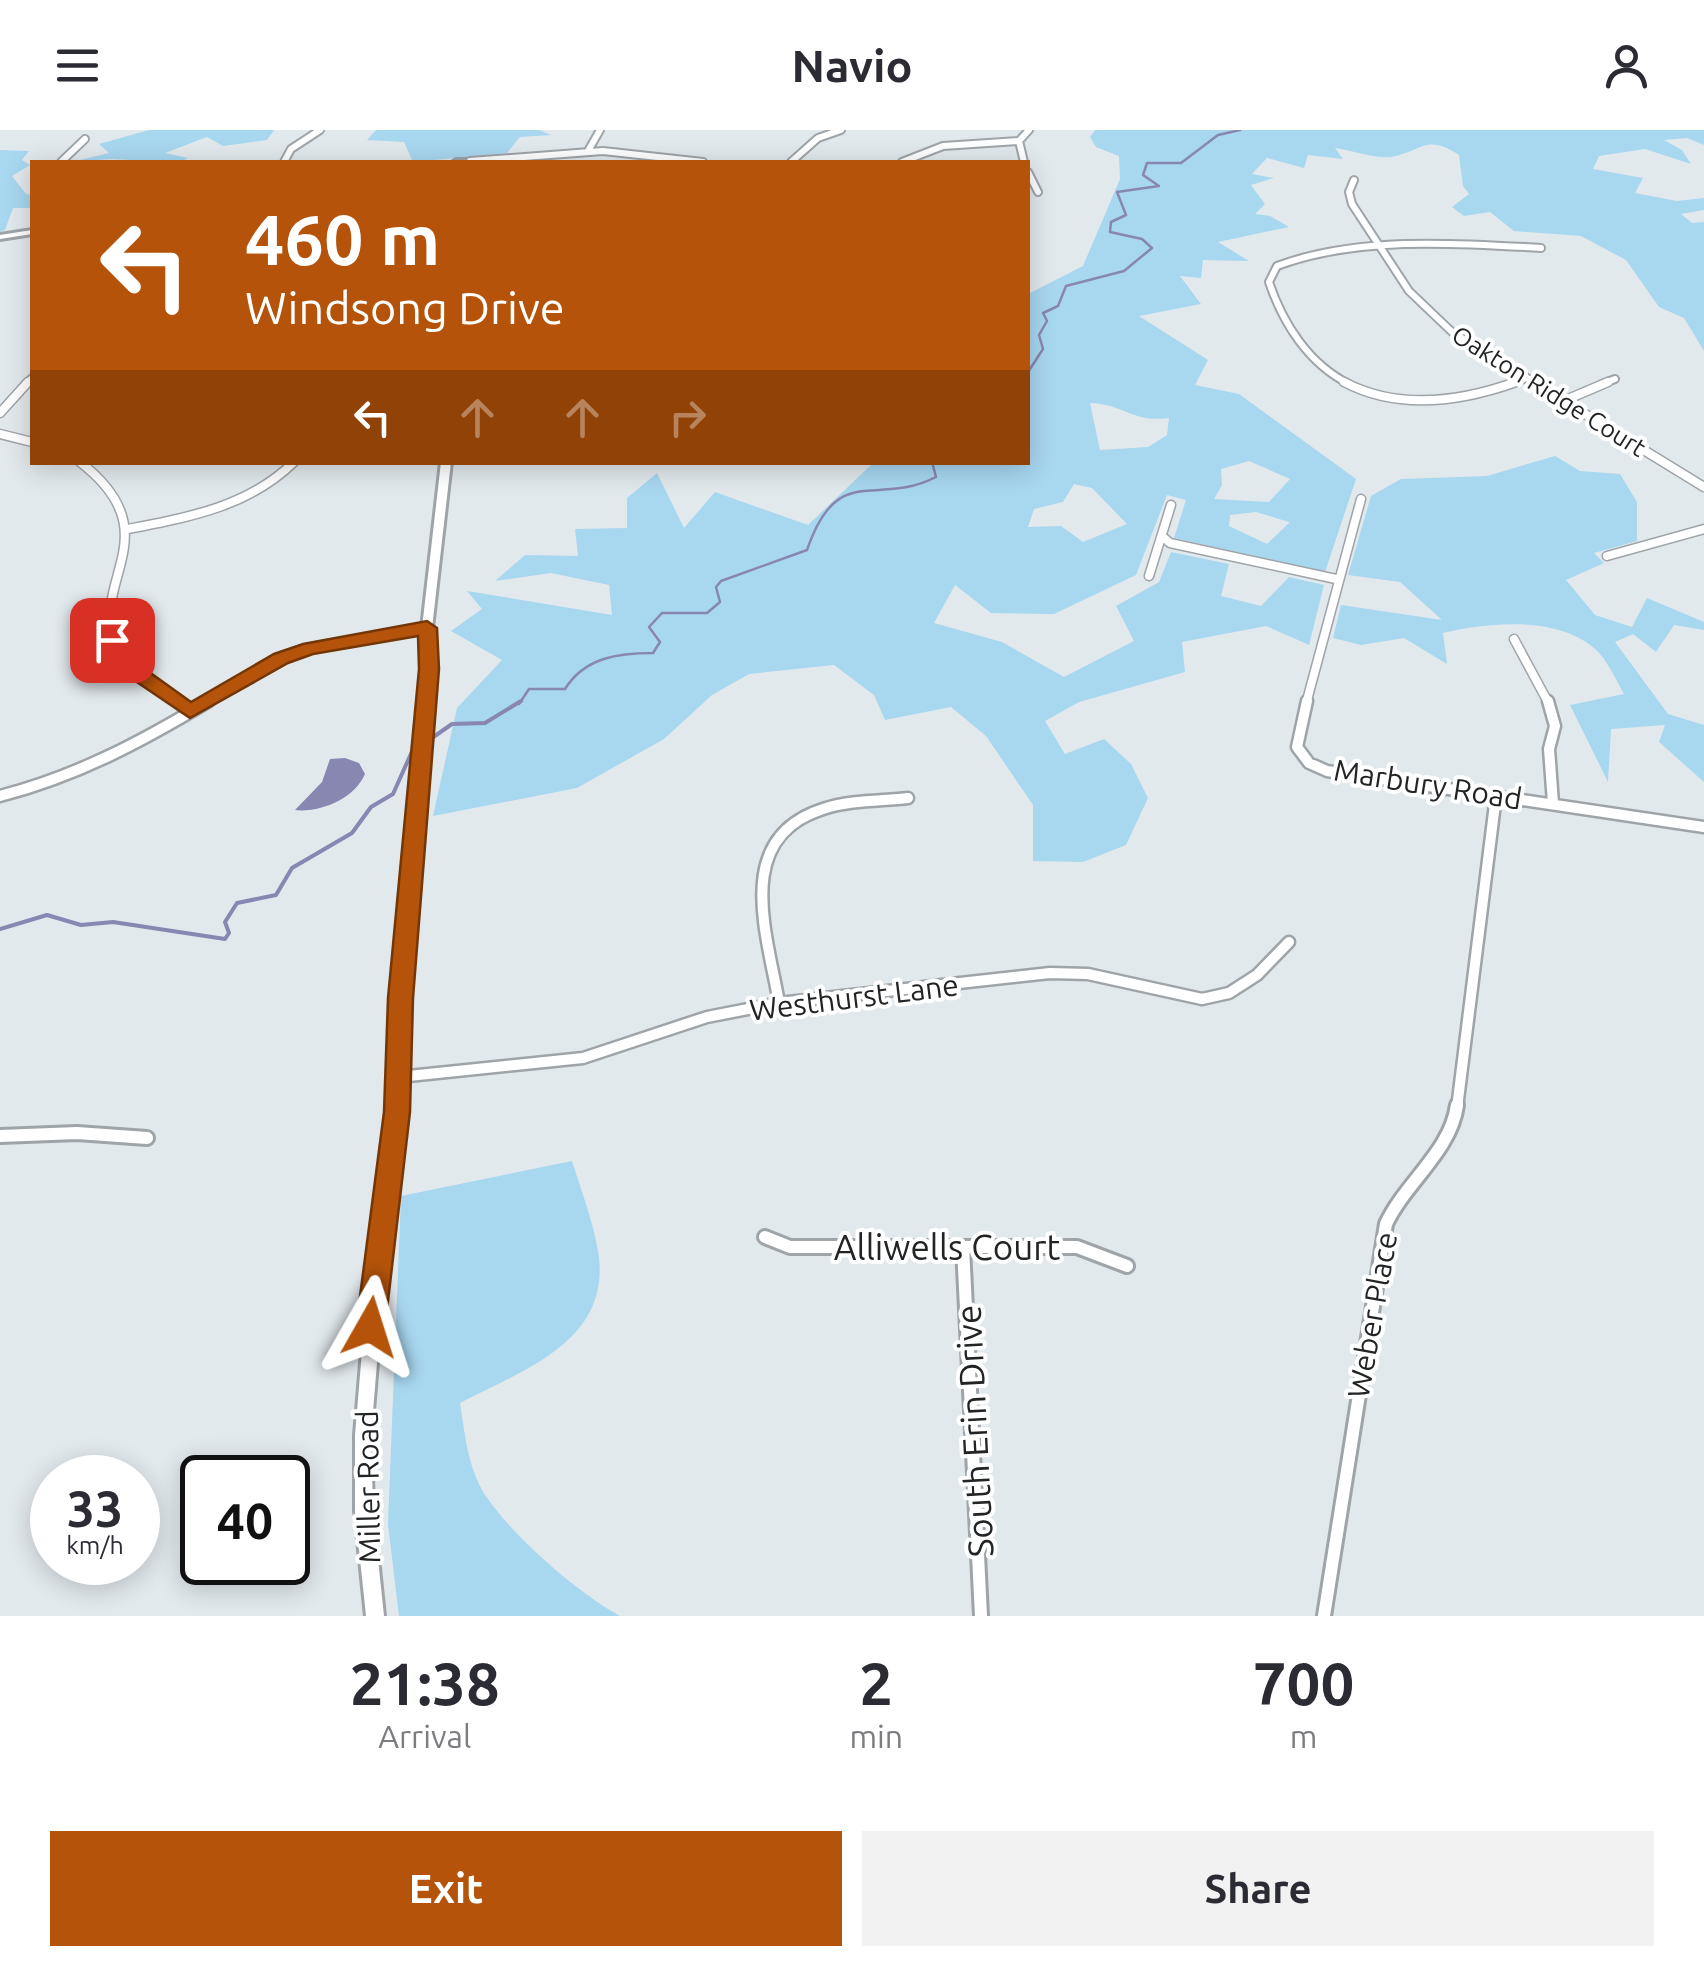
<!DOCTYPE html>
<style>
body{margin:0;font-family:Ubuntu,sans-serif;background:#f2f2f3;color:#2b2b33;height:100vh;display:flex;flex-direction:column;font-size:38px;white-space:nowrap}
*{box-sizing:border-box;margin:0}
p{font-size:32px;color:#7c7c81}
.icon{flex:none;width:55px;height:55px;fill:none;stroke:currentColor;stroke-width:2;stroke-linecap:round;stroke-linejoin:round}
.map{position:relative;height:1486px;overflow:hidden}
.sheet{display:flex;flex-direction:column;background:#fff;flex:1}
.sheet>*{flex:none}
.top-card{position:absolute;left:30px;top:30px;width:1000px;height:305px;border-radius:0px;box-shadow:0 5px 25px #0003;background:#b45309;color:#fff;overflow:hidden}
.speed{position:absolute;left:30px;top:1325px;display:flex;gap:20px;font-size:50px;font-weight:700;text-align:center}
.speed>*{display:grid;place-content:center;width:130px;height:130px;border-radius:50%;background:#fff;box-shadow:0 5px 25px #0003;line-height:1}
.speed small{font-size:25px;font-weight:400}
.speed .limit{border:5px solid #111;border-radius:15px;background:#fff;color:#111}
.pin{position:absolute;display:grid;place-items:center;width:85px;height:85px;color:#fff;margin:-42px;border-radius:20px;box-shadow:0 5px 15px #0006}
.me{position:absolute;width:110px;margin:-55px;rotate:6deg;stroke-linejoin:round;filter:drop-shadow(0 0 8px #0008)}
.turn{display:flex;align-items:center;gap:35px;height:210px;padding:0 50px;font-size:45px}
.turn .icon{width:130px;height:130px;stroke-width:2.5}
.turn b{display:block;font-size:70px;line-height:85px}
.lanes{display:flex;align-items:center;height:95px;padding:0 50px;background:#0003;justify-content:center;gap:50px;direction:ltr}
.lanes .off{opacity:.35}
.eta{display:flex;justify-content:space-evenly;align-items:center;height:170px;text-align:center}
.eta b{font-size:60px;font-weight:600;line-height:70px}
.primary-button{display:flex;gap:20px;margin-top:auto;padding:20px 50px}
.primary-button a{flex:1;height:115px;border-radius:0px;background:#b45309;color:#fff;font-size:40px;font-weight:600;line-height:115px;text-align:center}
.primary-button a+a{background:#f2f2f3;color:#2b2b33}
header{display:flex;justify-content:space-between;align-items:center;height:130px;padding:0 50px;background:#fff;font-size:45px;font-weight:600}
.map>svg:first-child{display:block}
.green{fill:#a8d7f0;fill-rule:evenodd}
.water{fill:#8787b2}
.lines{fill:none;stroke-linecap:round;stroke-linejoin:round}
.stream-far1{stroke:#8787b2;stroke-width:2.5}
.stream{stroke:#8787b2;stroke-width:4}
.minor-far3-casing{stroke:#9ea4a8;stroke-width:10}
.minor-far2-casing{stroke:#9ea4a8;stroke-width:11}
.minor-far1-casing{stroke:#9ea4a8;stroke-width:15}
.minor-casing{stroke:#9ea4a8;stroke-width:18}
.tertiary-casing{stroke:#9ea4a8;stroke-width:6}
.minor-far3{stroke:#fff;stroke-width:6}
.minor-far2{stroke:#fff;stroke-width:8}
.minor-far1{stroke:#fff;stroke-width:10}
.minor{stroke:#fff;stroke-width:12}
.tertiary{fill:#fff;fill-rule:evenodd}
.route{fill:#b45309;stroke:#753606;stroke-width:2.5}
.labels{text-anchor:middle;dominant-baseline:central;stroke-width:8;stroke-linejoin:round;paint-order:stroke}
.far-street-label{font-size:25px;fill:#212324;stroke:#fff}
.street-label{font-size:30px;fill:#212324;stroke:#fff}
.near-street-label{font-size:35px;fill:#212324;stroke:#fff}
</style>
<header><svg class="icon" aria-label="menu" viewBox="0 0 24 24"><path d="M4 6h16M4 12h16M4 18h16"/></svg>Navio<svg class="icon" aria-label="person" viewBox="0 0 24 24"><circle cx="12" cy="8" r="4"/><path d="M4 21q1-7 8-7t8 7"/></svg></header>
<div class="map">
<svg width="1704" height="1486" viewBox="0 0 1704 1486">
<rect width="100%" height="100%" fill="#e2e9ed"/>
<path class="green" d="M149 0H274L267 10 223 16 207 7 165 23 188 28 181 32 110 29 72 32 109 23 99 14Z
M376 0H539L551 5 520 7 507 23 413 32 404 12 367 10Z
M1095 0H1704V15L1687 8 1664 10 1682 20 1691 34 1645 19 1599 26 1593 39 1643 48 1635 63 1677 71 1704 68V80L1681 84 1692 93 1704 92V221L1684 188 1659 177 1626 130 1581 106 1514 101 1490 82 1464 86 1452 77 1469 64 1463 56 1459 25C1425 3 1422 22 1391 27 1375 29 1351 20 1335 18L1343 29 1308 25 1304 38 1267 28 1252 44 1274 48 1251 55 1265 74 1255 84 1270 86 1289 97 1218 112 1249 131 1203 130 1201 148 1180 146 1201 174 1139 186 1208 230 1195 255 1239 264 1356 349 1325 442 1174 408 1186 370 1167 365 1136 445 1054 484 991 483 955 455 934 493 1002 512 1064 547 1134 511 1116 476 1159 452 1171 422 1229 434 1221 466 1261 476 1289 447 1324 455 1309 515 1266 496 1182 512 1185 542 1079 572 1045 591 1065 624 1104 609 1131 634 1148 668 1126 715 1083 732 1033 731V675L986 606 951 577 885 590 874 565 834 535 749 544 712 565 664 609 577 658 433 686 457 578 502 530 451 501 482 479 467 461 612 485 609 455 551 443 495 451 525 425 578 426 575 399 627 398V368L657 343 684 398 715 362 808 395 873 333 1028 332V164L1083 136 1120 49 1119 26 1096 17 1090 7ZM1090 273C1124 274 1132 293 1169 288L1167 305 1148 317 1100 320ZM1249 331 1290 349 1269 372 1214 369 1222 355 1221 339ZM1074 354 1092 358 1127 394 1083 412 1061 396 1028 397 1034 379 1063 372ZM1256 382 1289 392V393L1267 414 1229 396 1230 385Z
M0 20 29 21 22 30 30 35 12 46 26 64 32 65V78H13L5 100 0 102Z
M1555 326 1580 341 1620 344 1637 372V411L1594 423 1604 433 1566 450 1595 485 1632 497 1647 468 1704 492V500L1674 495 1656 522 1633 504 1615 512 1668 584 1704 595V652L1659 612 1665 595 1611 599 1608 652 1570 575 1624 564C1616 550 1607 529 1594 518 1557 486 1488 492 1443 503L1447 534 1404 508 1361 515 1333 508 1341 475 1442 490 1400 452 1348 445 1371 366 1401 349 1487 346Z
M572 1031C581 1060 593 1091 598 1121 613 1211 523 1240 460 1273 465 1305 468 1341 488 1369 515 1408 578 1463 620 1486H399L388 1394 401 1066Z"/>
<path class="water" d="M345 628 359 633 365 644C355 668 321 683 295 680L322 652 330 629Z"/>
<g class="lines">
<path class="stream-far1" d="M1028 242 1043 219 1039 205 1047 191 1043 183 1058 176 1066 156 1124 141 1152 118 1142 109 1110 102 1111 92 1126 85 1117 62 1159 56 1143 45 1147 33H1181L1218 5 1240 0
M519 574 529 559H565C585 527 619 523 653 523L660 512 649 497 662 483H707L720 472 716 457 721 451 807 420C838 330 876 378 936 347L932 332"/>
<path class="stream" d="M432 608 452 594 485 593 521 571
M0 799 47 785 81 795 113 792 225 809 229 803 225 792 237 773 276 765 292 738 352 703 371 677 393 664 414 617"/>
<defs>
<path id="minor-far3" d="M588 21 600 0
M470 31 603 21 703 32
M61 32 85 9
M284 32 291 19 320 0
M791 32 818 8 841 0
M902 32 943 16 1019 11
M1024 32 1019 11 1029 0
M1028 42 1038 62
M1354 50 1349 62 1352 74 1409 161 1452 202 1537 254
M26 254 32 248
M1349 254C1309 234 1283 194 1269 152L1277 136C1357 106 1457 113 1541 118
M1509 254 1524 249
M1602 254 1615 249"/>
<path id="minor-far2" d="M1344 252C1399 281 1460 272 1516 252
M1533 252 1704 357
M1561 272 1608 252
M0 283 28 252
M0 304 32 312
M80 332C174 405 86 453 117 516 129 541 158 558 180 574
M128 399C189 387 248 377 294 332
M1163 407 1170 413 1336 449
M1607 426 1704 399
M1149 446 1171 375
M1514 509 1549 574
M205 574 281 529 317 516 427 498
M1306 574 1361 369"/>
<path id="minor-far1" d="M177 571 190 581
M1307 571 1297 617 1309 633 1327 641 1704 697
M1548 571 1555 596 1549 619 1553 673
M0 666C77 646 141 612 209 571
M779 873C767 803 732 708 823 679 850 670 880 671 908 668
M399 947 583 928 707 887 779 873 1050 843 1088 844 1202 869 1229 863 1257 845 1289 812
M1457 978 1496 666"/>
<path id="minor" d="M0 1006 77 1003 147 1008
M765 1107 790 1117H1077L1127 1136
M963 1117 981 1486
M1324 1486 1386 1094C1405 1053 1451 1021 1457 975"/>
<path id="tertiary" d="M456 30H470L474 32H453Z
M32 100V104L0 109V105Z
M441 332H451L432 498 435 539 408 868 404 981 389 1089 371 1305 373 1381 384 1486H366L355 1381V1305L373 1089 390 981 394 868 423 539 422 498Z"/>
</defs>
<use href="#minor-far3" class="minor-far3-casing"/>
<use href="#minor-far2" class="minor-far2-casing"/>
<use href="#minor-far1" class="minor-far1-casing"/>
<use href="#minor" class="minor-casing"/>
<use href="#tertiary" class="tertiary-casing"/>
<use href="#minor-far3" class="minor-far3"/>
<use href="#minor-far2" class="minor-far2"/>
<use href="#minor-far1" class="minor-far1"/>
<use href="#minor" class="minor"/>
<use href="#tertiary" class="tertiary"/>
</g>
<path class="route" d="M427 491 437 498 439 539 413 868 410 982 385 1197 381 1206 370 1211 360 1206 356 1197 384 982 388 868 419 539 418 506 313 524 288 533 190 588 131 548 102 510 105 505H119L145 539 191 572 274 524 303 514Z"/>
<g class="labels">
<g class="far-street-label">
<text transform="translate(1549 261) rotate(32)">Oakton Ridge Court</text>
</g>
<g class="street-label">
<text transform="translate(1428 654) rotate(9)">Marbury Road</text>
<text transform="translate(854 867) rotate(-7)">Westhurst Lane</text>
<text transform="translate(1372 1185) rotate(-80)">Weber Place</text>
<text transform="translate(368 1357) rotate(-91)">Miller Road</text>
</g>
<g class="near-street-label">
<text x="947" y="1117">Alliwells Court</text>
<text transform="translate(974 1301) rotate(-93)">South Erin Drive</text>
</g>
</g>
</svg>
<div class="speed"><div>33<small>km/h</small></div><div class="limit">40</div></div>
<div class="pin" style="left:112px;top:510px;background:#d93025"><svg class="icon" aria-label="arrive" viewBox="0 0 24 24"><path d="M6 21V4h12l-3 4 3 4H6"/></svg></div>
<svg class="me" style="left:370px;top:1197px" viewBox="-20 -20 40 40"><path d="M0-17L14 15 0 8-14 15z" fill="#b45309" stroke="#fff" stroke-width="4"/></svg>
<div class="top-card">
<div class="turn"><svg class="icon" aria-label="left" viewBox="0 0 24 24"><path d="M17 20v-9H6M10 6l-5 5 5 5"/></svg><div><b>460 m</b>Windsong Drive</div></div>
<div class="lanes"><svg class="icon" aria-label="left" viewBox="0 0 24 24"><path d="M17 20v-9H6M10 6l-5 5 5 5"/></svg><svg class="icon off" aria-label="ahead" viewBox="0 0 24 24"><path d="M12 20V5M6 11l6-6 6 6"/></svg><svg class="icon off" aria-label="ahead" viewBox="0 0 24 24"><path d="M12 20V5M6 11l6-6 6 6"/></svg><svg class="icon off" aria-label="right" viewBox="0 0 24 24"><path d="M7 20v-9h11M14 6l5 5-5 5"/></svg></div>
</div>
</div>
<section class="sheet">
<div class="eta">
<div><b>21:38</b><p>Arrival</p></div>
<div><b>2</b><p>min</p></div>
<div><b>700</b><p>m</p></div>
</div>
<div class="primary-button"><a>Exit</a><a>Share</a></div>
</section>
